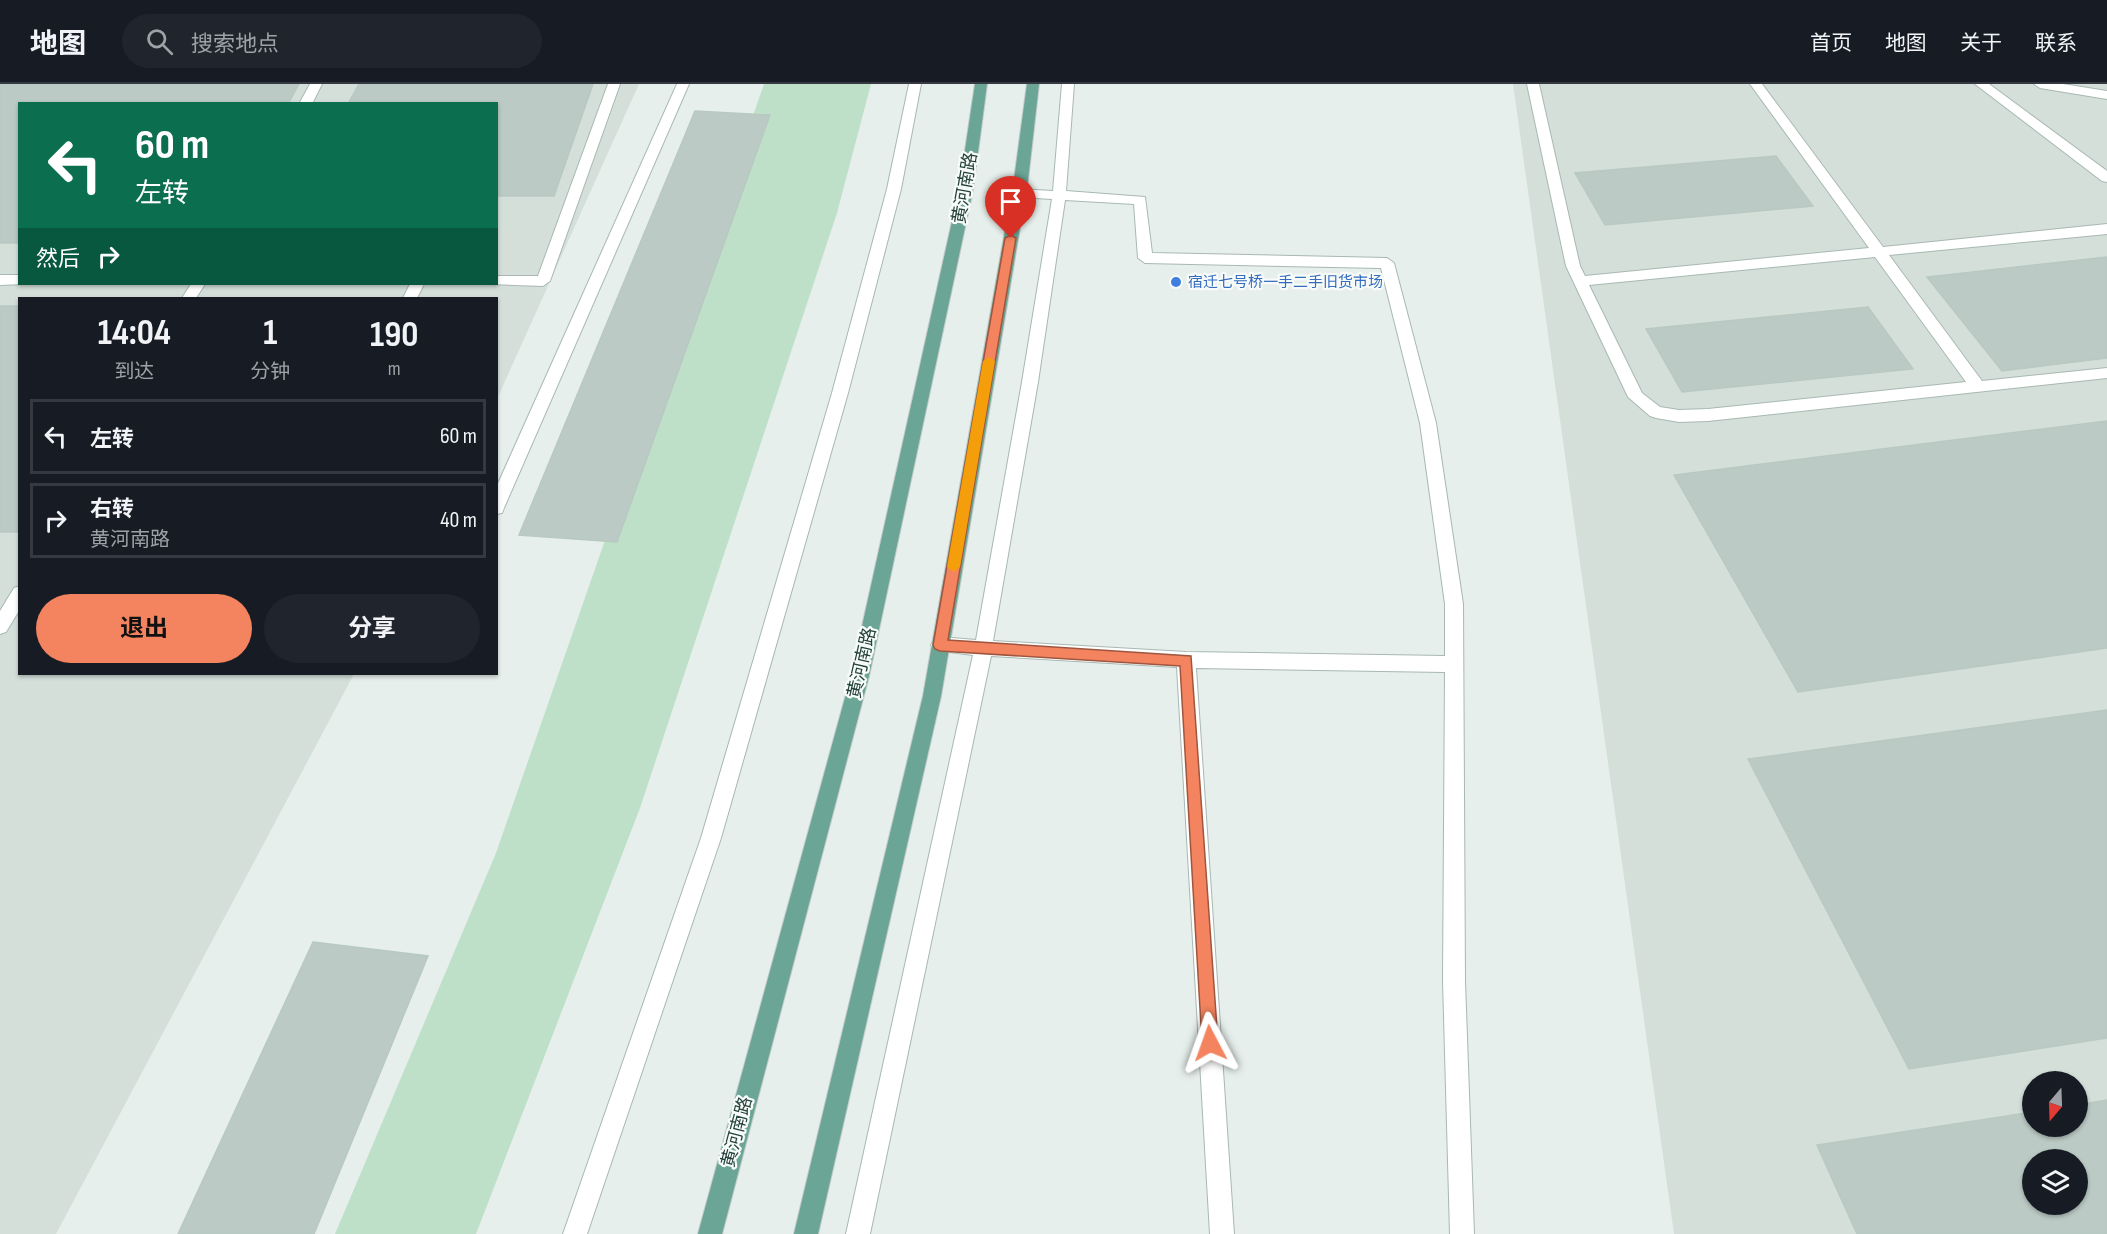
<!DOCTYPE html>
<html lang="zh">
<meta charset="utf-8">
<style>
body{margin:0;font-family:"Sofia Sans Condensed","Noto Sans SC",sans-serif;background:#20242c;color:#f1f3f6;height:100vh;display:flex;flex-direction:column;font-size:22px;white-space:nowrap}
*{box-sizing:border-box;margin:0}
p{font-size:20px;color:#9ea1a6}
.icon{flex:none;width:33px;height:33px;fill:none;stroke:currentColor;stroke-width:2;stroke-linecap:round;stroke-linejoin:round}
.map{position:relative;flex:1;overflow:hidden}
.panel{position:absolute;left:18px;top:213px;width:480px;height:378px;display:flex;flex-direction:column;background:#171b24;border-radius:0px;box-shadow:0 2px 4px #0004}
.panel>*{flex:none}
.hud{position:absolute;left:18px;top:18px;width:480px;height:183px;border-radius:0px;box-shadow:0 2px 4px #0004;background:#0b6e4f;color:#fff;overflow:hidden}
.needle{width:39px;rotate:199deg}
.controls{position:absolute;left:2022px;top:987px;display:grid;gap:12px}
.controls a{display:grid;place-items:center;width:66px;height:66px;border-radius:50%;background:#171b24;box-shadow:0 2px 4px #0004;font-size:30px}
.pin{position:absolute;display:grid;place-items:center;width:51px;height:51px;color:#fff;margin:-62px -26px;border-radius:50% 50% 50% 0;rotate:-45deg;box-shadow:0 0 6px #0007}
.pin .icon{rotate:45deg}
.me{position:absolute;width:66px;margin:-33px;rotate:356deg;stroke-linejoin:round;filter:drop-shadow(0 0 4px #0008)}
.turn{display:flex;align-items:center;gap:21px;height:126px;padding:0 18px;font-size:27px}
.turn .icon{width:78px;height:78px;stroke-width:2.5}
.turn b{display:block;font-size:42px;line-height:51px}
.then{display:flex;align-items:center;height:57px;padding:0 18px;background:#0003;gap:12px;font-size:22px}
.eta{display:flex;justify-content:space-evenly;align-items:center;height:102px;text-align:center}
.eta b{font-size:36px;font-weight:700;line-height:42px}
.action{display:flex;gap:12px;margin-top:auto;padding:12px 18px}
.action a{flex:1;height:69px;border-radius:36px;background:#f4845f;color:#111;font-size:24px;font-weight:700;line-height:69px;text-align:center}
.action a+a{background:#20242c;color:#f1f3f6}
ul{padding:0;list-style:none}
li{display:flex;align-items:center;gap:18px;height:75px;margin:0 12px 9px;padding:0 6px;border:3px solid #363941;border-radius:0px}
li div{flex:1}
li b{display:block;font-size:22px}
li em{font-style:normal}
header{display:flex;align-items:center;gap:36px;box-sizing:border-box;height:84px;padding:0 30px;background:#171b24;border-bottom:2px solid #363941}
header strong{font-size:28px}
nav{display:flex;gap:33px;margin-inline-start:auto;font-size:21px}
.search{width:420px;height:54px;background:#20242c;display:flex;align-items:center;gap:15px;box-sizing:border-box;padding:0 21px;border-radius:33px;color:#9ea1a6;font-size:22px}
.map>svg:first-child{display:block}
.built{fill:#d4dfda;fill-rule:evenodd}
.green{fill:#bfe0c8}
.building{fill:#bbcac4;stroke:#b8c9c2;stroke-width:1.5;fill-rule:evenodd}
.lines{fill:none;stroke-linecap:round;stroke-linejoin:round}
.minor-casing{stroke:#a8b8b2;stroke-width:2}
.major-casing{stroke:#c2cac8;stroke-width:2}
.minor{fill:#fff;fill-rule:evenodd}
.major{fill:#6aa596;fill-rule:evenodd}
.route{fill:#f4845f;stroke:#9f563e;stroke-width:1.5}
.slow{fill:#f59e0b}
.shop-dot{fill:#3f7fe0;stroke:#f7fbf9;stroke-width:2}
.labels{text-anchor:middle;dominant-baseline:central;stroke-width:4.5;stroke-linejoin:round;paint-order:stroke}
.far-shop-label{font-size:15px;fill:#366cbe;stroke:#f7fbf9;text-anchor:start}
.street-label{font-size:18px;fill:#24423a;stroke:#f7fbf9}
</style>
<header>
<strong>地图</strong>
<div class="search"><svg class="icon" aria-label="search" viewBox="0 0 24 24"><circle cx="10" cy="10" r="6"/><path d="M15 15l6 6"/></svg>搜索地点</div>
<nav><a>首页</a><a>地图</a><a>关于</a><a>联系</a></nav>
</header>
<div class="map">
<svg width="2107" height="1150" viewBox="0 0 2107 1150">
<rect width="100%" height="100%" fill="#e6efeb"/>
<path class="built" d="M0 0H639L497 315 496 214H20V590H354L56 1150H0ZM20 20H496V200H20Z
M1513 0H2107V1150H1674ZM2032 998H2078V1042H2032ZM2032 1076H2078V1120H2032Z"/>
<path class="green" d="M764 0H871L837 129 640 724 476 1150H335L496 769Z"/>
<path class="building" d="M0 0H299L288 20H20V159H0Z
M359 0H593L554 112H496V20H348Z
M695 27 770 31 617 458 519 451Z
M1776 72 1813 122 1605 141 1575 89Z
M2107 173V274L2002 287 1927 193Z
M0 222H20V448H0Z
M1868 223 1913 285 1682 308 1646 245Z
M2107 337V564L1798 608 1674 391Z
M2107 626V954L1909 985 1748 675Z
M313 858 428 872 314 1150H178Z
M2107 1016V1150H1857L1817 1061 2032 1028V1042H2078V1021ZM2032 1076H2078V1120H2032Z"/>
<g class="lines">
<defs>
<path id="minor" d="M310 0H322L312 20H299Z
M608 0H620L550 197 543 202 491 200H496V192H538Z
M677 0H689L504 424 502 429 496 430V404Z
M909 0H921L901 105 848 309 721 754 587 1150H563L701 754 832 309 887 105Z
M1062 0H1074L1066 107 1145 113 1152 169 1387 174 1394 179 1436 339 1463 520 1465 897 1474 1150H1450L1443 897 1445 588 1196 584 1234 1150H1210L1177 583 991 572 870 1150H846L973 571 934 566 931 561 934 556 940 553 976 556 1022 298 1052 115 1018 113 1011 109 1018 105 1053 107ZM1065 116 1134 120 1138 174 1145 179 1381 184 1420 339 1445 520V572L1186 568 993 557 1038 298Z
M1527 0H1539L1580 182 1585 192 1869 164 1750 0H1762L1883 163 2107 140V150L1889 171 1982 297 2107 284V294L1708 337 1679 338 1656 334 1650 332 1628 313 1566 182ZM1875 173 1966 298 1708 325 1679 326 1660 323 1642 309 1589 201Z
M1975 0H1989L2107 87V98L2102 97Z
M2034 0H2063L2107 7V15L2040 4Z
M0 191H20V200H25L0 201Z
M191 200H205L196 214H182Z
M410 200H424L417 214H403Z
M20 502V525L6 548 0 550V527L14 504Z"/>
<path id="major" d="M975 0H987L973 106 869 592 722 1150H698L851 592 959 106Z
M1027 0H1039L1028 96 941 612 818 1150H794L923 612 1014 96Z"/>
</defs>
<use href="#minor" class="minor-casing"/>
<use href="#major" class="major-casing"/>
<use href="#minor" class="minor"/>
<use href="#major" class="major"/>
</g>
<path class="route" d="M1011 151 1016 154 948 556 1191 572 1218 959 1216 965 1210 967 1204 965 1202 959 1180 582 940 567 935 565 933 561 1005 154Z"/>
<path class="slow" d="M989 273 995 277 960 483 954 488 947 483 983 277Z"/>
<circle class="shop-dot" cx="1176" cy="198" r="6"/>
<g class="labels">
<g class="far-shop-label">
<text x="1188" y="198">宿迁七号桥一手二手旧货市场</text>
</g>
<g class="street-label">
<text transform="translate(965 104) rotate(-80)">黄河南路</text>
<text transform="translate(862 579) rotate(-77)">黄河南路</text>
<text transform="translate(737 1048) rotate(-75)">黄河南路</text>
</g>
</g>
</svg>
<div class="controls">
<a><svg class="needle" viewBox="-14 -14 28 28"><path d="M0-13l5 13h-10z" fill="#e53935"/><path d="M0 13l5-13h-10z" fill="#9ea1a6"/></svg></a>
<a><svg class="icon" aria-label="layers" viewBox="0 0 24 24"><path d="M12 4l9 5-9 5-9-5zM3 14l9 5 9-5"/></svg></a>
</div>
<div class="pin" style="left:1011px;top:154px;background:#d93025"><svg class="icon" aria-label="arrive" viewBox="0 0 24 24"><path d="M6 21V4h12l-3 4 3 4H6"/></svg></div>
<svg class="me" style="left:1210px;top:959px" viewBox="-20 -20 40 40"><path d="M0-17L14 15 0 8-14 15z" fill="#f4845f" stroke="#fff" stroke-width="4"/></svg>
<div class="hud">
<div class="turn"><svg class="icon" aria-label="left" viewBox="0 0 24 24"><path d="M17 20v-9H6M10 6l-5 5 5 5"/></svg><div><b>60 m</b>左转</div></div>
<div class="then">然后<svg class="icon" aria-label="right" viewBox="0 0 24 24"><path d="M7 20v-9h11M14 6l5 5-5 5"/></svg></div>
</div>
<section class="panel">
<div class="eta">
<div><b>14:04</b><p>到达</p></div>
<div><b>1</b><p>分钟</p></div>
<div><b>190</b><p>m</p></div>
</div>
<ul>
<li><svg class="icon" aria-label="left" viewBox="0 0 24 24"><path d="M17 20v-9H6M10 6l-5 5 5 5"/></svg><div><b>左转</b></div><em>60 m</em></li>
<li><svg class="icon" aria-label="right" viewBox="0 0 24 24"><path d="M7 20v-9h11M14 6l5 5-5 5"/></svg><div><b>右转</b><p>黄河南路</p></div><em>40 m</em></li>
</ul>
<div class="action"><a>退出</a><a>分享</a></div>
</section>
</div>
